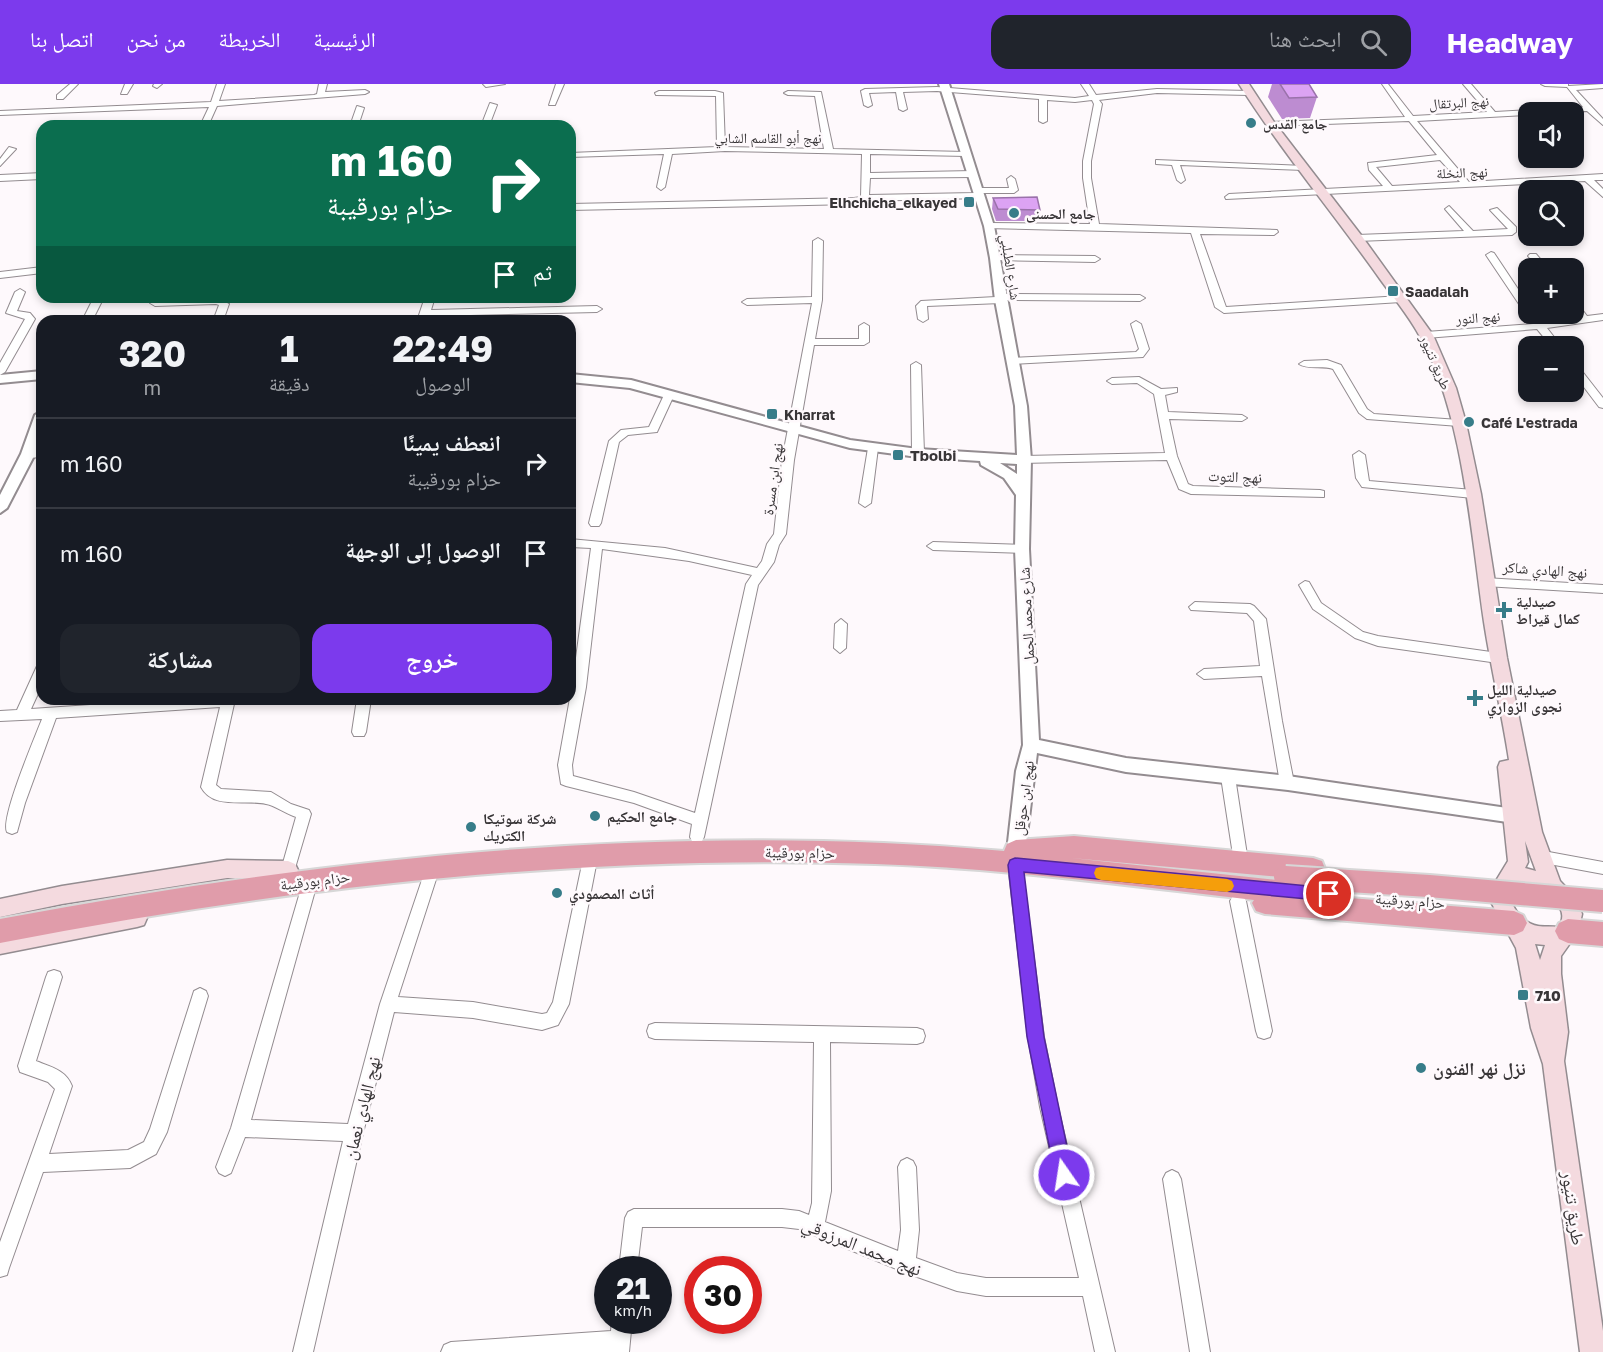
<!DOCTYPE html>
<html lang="ar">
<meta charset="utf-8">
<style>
body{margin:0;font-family:"Golos Text","Noto Naskh Arabic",sans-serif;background:#20242c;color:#f1f3f6;direction:rtl;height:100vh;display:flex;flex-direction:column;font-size:22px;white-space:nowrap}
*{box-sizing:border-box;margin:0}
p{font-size:20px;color:#9ea1a6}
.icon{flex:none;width:33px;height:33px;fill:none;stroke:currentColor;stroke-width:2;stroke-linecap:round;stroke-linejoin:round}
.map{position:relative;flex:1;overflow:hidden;direction:ltr}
.sheet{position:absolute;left:36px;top:231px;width:540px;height:390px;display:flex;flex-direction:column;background:#171b24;border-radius:18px;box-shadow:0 3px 9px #0003;direction:rtl}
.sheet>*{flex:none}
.top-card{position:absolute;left:36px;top:36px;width:540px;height:183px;border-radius:18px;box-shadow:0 3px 9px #0003;direction:rtl;background:#0b6e4f;color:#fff;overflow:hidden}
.buttons{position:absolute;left:1518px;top:18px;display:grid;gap:12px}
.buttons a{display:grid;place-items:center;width:66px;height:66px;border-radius:12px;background:#171b24;box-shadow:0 3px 9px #0003;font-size:30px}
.speed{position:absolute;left:594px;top:1172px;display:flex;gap:12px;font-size:30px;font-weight:700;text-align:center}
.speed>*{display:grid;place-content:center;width:78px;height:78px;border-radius:50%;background:#171b24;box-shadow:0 3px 9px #0003;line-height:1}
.speed small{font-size:15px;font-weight:400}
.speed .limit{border:9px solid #d22;background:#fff;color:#111}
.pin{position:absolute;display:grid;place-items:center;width:51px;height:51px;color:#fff;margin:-26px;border:3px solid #fff;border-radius:50%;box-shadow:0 2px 6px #0007}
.me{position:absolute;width:66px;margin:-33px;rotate:347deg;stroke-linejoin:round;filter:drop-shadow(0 0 4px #0008)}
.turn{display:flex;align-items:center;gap:21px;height:126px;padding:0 24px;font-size:27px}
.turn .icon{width:78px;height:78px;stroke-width:2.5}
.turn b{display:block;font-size:42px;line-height:51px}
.then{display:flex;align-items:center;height:57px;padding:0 24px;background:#0003;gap:12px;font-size:22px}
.eta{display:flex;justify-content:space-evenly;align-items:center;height:102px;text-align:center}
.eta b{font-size:36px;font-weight:700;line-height:42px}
.cta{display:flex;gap:12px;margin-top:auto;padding:12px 24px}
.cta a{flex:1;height:69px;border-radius:18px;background:#7c3aed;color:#fff;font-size:24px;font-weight:700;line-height:69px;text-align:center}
.cta a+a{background:#20242c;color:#f1f3f6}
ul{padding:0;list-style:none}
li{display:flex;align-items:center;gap:18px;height:90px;padding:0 24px;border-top:2px solid #363941}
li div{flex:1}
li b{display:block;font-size:22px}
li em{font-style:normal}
header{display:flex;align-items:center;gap:36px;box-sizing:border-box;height:84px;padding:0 30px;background:#7c3aed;color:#fff}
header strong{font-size:28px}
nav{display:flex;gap:33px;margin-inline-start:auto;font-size:21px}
.search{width:420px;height:54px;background:#20242c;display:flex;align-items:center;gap:15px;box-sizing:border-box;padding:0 21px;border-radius:18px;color:#9ea1a6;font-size:22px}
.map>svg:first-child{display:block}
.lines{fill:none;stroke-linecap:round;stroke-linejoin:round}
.minor-casing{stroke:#938c90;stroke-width:2}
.tertiary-casing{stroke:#938c90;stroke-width:4}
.secondary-casing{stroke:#938c90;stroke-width:3}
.trunk-casing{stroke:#d7d7d7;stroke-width:4}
.minor{fill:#fff;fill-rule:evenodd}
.tertiary{fill:#fff;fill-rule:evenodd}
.secondary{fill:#f4dadf;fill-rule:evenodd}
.trunk{fill:#e09caa;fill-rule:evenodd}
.trunk-bridge-casing{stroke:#d7d7d7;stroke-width:26;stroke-linecap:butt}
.trunk-bridge{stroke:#e09caa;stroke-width:22}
.wall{fill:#bd8cd1}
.building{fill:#dca3f3;stroke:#9a72aa;stroke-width:1.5}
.route{fill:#7c3aed;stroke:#51269a;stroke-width:1.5}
.slow{fill:#f59e0b}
.poi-dot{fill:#377d89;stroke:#fef9fc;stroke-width:2}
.labels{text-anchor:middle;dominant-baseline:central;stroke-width:5;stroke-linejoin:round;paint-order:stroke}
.far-street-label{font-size:14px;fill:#383537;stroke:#fef9fc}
.far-poi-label{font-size:14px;font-weight:bold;fill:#383537;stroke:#fef9fc;text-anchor:start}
.poi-label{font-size:15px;font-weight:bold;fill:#383537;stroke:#fef9fc;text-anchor:start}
.street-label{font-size:15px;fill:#383537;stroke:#fef9fc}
.near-poi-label{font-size:18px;font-weight:bold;fill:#383537;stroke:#fef9fc;text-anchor:start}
.near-street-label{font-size:18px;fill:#383537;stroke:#fef9fc}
</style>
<header>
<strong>Headway</strong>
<div class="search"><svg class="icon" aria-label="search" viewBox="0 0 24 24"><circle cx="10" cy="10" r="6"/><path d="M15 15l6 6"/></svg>ابحث هنا</div>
<nav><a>الرئيسية</a><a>الخريطة</a><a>من نحن</a><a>اتصل بنا</a></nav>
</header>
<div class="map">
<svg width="1603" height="1268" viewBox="0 0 1603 1268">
<rect width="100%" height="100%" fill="#fef9fc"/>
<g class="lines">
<defs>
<path id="minor" d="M70 0H78L63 15H57V11Z
M125 0H133L127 10H121Z
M154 0H162L157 4 153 2Z
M217 0H225L219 17 314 11 317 10 319 0H327L325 8 365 6 369 8 365 10 217 22 208 42H200L209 23 0 31V27L211 18Z
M483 0H505L486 3Z
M556 0H564L555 21H549Z
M1081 0H1089L1096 11 1157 5 1249 7 1253 9 1249 11 1157 9 1099 16 1102 20 1091 77V94L1099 140 1277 146 1278 148 1274 151 1200 150 1226 223 1401 212 1406 215 1401 218 1224 229 1215 223 1191 149 986 144 985 142 989 139 1090 140 1083 94V77L1094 20 1092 16 1075 18 1047 16V37L1043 39 1039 37V15L937 7 903 8 907 25 903 27 899 25 896 8 869 9 872 21 868 23 864 21 861 7 865 5 937 3 1075 14 1089 12Z
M1382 0H1388L1413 32 1487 28 1463 0H1471L1495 28 1583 23 1567 3 1545 2 1541 0H1568V2L1603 0V4L1576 6 1603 35V41L1587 27 1528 28V31L1417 37 1469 98 1603 90V96H1594L1603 105V113L1585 97 1226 115 1225 113 1229 110 1383 102 1369 86 1368 79 1437 71 1409 37 1270 42 1266 40 1270 38 1405 33ZM1440 76 1460 98 1392 102 1376 83Z
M659 7H715L723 9 725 63 824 65 815 12 788 11 784 9 788 7 821 8 833 65 966 68 970 70 966 72 870 70V89L973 87 977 90 973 93 870 94 869 111 975 109V105L978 104H1009L1007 95 1011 92 1015 95 1018 106 1014 109H982V113L979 114 865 117 854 120 570 126V120L854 114 861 113 862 70 725 67 672 70 665 103 661 106 657 103 664 70 570 73V69L717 63 716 12 656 11 655 9Z
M490 19 497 21 489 42H481Z
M357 22 364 24 358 42H350Z
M408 37H414L415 39 413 42H405Z
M216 40H261L265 42H215Z
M9 63 16 65 0 82V75Z
M1156 76 1304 82 1308 84 1304 86 1180 81 1185 96 1181 99 1177 96 1172 81 1156 80Z
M42 89V95L0 97V91Z
M1449 122 1473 147 1508 145 1490 126 1497 124 1516 143V148L1512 151 1357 157 1353 154 1357 151 1464 147 1445 125Z
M818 154 823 157 822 216 815 255H859V242L864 239 869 242V258L864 261H814L794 376 786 450 779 461 774 478 758 501 704 753 702 757 697 759 692 757 690 753 692 740 634 719 566 702 561 700 558 681 572 603 591 464 570 463V455L665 464 757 484 762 477 767 460 774 450 782 376 812 219 747 221 742 218 747 215 812 213 813 157ZM602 465 689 477 752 491 746 500 695 729 634 708 573 692 572 681 586 603Z
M1491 168 1494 169 1528 220 1530 230 1525 229 1486 171Z
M1530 170H1536L1548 184H1539L1528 172Z
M996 171 1095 172 1100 175 1095 178 993 176 991 174Z
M42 183V189L0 194V188Z
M20 205 25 208 17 227 30 229 35 235 5 288 0 291V279L25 235 6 229 15 208Z
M1001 210 1140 211 1145 214 1140 217 1006 216 1001 219 927 222 928 235 923 238 918 235 916 222 921 217 996 213Z
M94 213H104L92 237H82Z
M425 213H435L431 226 597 222 602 225 597 228 429 232 427 237H417Z
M218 214 229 220 223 237H213L219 221 216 220 155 222 150 219 155 216Z
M1574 218 1577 219 1587 232 1603 230V236L1547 244 1561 262H1551L1537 245 1426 254 1421 251 1426 248 1533 240 1530 236 1535 233 1542 239 1578 234 1574 227Z
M1136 237 1141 240 1149 265 1143 273 1012 280 1007 277 1012 274 1136 268 1139 265 1131 240Z
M1327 276 1341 281 1367 325 1374 330 1459 336 1464 339 1459 342 1367 335 1359 329 1333 285C1322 281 1308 286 1299 280L1304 277Z
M916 278 921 281 924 369 918 373 912 369 911 281Z
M1574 281 1578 282 1603 314V324L1599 323 1574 290Z
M1139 293 1161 305 1177 304V308L1165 311 1168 328 1242 331 1247 334 1242 337 1169 335 1177 372 1188 400 1193 402 1320 406 1324 407V413L1191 410 1179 405 1167 376 1020 379V373L1024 372 1165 369 1154 310 1137 299 1112 300 1107 297 1112 294Z
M669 308 674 311 657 348 628 351 619 358 601 439 599 442H591L589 439 609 357 621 346 649 343 664 311Z
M873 360 878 364 871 419 865 423 859 419 868 364Z
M42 365V373L28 374 22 370 28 366Z
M1359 367 1365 371 1369 397 1473 406 1479 410 1473 414 1362 403 1356 394 1353 371Z
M933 458 1022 461 1028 465 1022 469 933 466 927 462Z
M1485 494 1603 501V509L1485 502 1479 498Z
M1305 497 1309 498 1321 519 1363 548 1378 552 1498 569 1504 574 1498 579 1378 562 1355 554 1313 525 1299 501Z
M1195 518 1250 520 1254 522 1266 535 1282 637 1294 699 1292 703 1287 705 1282 703 1280 699 1262 592 1204 595 1197 590 1204 585 1260 582 1254 537 1247 529 1191 526 1189 523Z
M841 535 847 540 846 564 840 569 834 564 835 540Z
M42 581V601L31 625 179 615H238L234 620 216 701 221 705 271 708 291 720 309 726 311 730 293 791 288 793 283 791 281 786 296 733C286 730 274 721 266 720 245 715 213 726 201 703L220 623 56 634 25 719 17 748 12 750 7 748C0 735 35 653 42 635L0 637V627L17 626 37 582Z
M357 615H371L366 648 364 652H354L352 648Z
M1228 687 1233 689 1235 693 1247 771 1245 776 1240 777 1235 776 1233 771 1221 693 1223 689Z
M591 765 596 766 598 771 569 920 558 941 542 946 473 934 394 928 363 1049 313 1268H293L343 1057 245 1053 231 1089 225 1092 219 1089 216 1083 231 1044 305 791 310 789 315 791 318 796 251 1036 348 1040 380 920 428 778 433 777 438 778 440 783 398 913 473 918 542 930 547 929 553 918 584 771 586 766Z
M1538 766 1603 778V790L1533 777 1531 772 1533 767Z
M1015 775 1020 776 1022 781 1044 953 1058 1023 1115 1268H1095L1083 1212H986L957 1207 906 1189 799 1145 782 1143H642L637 1185H619L625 1134 628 1128 634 1125H782L799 1127 809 1131 812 1119 814 958 655 955 649 953 647 947 649 941 655 939 917 944 923 946 925 952 923 958 917 960 830 958 831 1107 825 1138 898 1167 901 1146 898 1083 901 1077 907 1074 913 1077 916 1083 919 1146 916 1174 957 1189 986 1194H1079L1040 1023 1028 953 1008 781 1010 776Z
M1238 810 1243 812 1246 817 1272 947 1270 953 1264 955 1258 953 1256 947 1230 817 1233 812Z
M54 886 60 888 62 893 36 977C51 983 66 986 72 1002L49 1070 128 1066 144 1058 150 1045 194 907 200 904 206 907 208 912 167 1048 156 1070 130 1084 43 1088 9 1184 7 1191 0 1193V1158L55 1005 48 998 20 988 18 982 46 893 48 888Z
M1172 1086 1178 1089 1181 1095 1210 1268H1190L1163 1095 1166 1089Z
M612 1236H632L629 1268H441L444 1261 451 1258 611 1247Z"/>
<path id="tertiary" d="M939 0H949L994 142 1027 322 1031 376 1029 465 1039 656 1126 674 1288 692 1514 725 1520 727 1523 732 1520 737 1514 739 1288 706 1126 688 1037 669 1025 767 1022 772 1016 775 1010 772 1007 767 1016 687 1023 661 1015 465 1016 411 1004 394 981 381 980 377 918 373 850 364 630 304 570 298V290L631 296 850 356 918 365 1017 371 1015 322 995 216 990 174 984 142ZM1000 379 1017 380V390Z
M42 287V295L0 299V291Z
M42 327V349L35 370 7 424 0 429V411L21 370 35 331Z"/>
<path id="secondary" d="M1239 0H1249L1274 38 1361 151 1433 251 1456 304 1466 339 1481 410 1507 574 1542 748 1560 797 1575 813 1582 830 1578 848 1561 872V890L1568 948 1564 977 1603 1247V1268H1580L1543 980 1531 944 1516 864 1491 818V805L1508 777 1498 683 1500 678 1509 676C1502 630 1491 584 1484 538 1471 450 1463 327 1419 251 1408 231 1393 213 1380 195 1334 130 1282 68 1239 0ZM1525 757 1536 787 1525 784 1528 778ZM1521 801C1537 805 1575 821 1558 843 1552 842 1544 843 1538 842 1522 839 1504 818 1514 802ZM1535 860 1545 861 1540 876Z
M227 776 288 777 295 780 298 786 295 792 288 795 227 794 62 820 0 833V815L62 802Z
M137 825 144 827 147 834 144 841 137 843 0 870V850Z"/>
<path id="trunk" d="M1074 752 1313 774 1322 777 1325 785 1322 793 1313 796 1071 774 1287 797 1296 800 1299 810 1514 827 1523 831 1527 839 1523 847 1514 851 1265 830 1256 827 1252 819 1254 816C1128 802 1002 784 875 780 581 770 289 803 0 859V835C329 773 669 737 1004 767L1007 760 1016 756Z
M1568 835 1603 838V862L1568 859 1559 855 1555 847 1559 839Z"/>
</defs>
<use href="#minor" class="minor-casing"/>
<use href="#tertiary" class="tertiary-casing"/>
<use href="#secondary" class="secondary-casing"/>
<use href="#trunk" class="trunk-casing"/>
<use href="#minor" class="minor"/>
<use href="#tertiary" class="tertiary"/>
<use href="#secondary" class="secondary"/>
<use href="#trunk" class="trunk"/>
<defs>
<path id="trunk-bridge" d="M1285 793 1429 802 1603 817"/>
</defs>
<use href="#trunk-bridge" class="trunk-bridge-casing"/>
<use href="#trunk-bridge" class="trunk-bridge"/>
</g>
<path class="wall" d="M1272 0H1309L1317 13 1310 34 1282 35 1268 13Z
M993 114 1040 126 1038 137H996L992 125Z"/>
<path class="building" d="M1280 0H1309L1317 13 1289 14Z
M1037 113 1040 126 998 125 993 114Z"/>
<path class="route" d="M1015 774 1329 804 1334 806 1337 810 1334 815 1329 817 1024 788 1044 953 1073 1091 1070 1097 1064 1100 1058 1097 1055 1091 1027 953 1008 781 1010 776Z"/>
<path class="slow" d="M1101 783 1227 795 1232 797 1234 802 1232 806 1227 808 1101 796 1096 794 1094 789 1096 784Z"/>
<g class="poi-dot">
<circle cx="1251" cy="39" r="6"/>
<rect x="963" y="112" width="12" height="12" rx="3"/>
<circle cx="1014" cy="129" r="6"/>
<rect x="1387" y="201" width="12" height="12" rx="3"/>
<rect x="766" y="324" width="12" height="12" rx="3"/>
<circle cx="1469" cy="338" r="6"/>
<rect x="892" y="365" width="12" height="12" rx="3"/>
<path d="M1501 517h6v6h6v6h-6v6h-6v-6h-6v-6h6z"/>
<path d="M1472 605h6v6h6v6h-6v6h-6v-6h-6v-6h6z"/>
<circle cx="595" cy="732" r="6"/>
<circle cx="471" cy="743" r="6"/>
<circle cx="557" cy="809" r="6"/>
<rect x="1517" y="905" width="12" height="12" rx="3"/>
<circle cx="1421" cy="984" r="6"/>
</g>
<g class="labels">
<g class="far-street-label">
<text transform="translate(1459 18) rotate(-3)">نهج البرتقال</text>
<text x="768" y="53">نهج أبو القاسم الشابي</text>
<text transform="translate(1462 88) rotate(-2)">نهج النخلة</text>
<text transform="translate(1011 183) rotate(81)">شارع الطبلبي</text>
<text transform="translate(1478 233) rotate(-4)">نهج النور</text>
<text transform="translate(1436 278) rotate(67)">طريق تنيور</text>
</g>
<g class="far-poi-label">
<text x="1263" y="39">جامع القدس</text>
<text x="957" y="118" text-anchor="end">Elhchicha_elkayed</text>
<text x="1026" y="129">جامع الحسنى</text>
<text x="1405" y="207">Saadalah</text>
<text x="784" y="330">Kharrat</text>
<text x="1481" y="338">Café L'estrada</text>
</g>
<g class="poi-label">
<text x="910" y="371">Tbolbi</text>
<text x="1516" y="517">صيدلية<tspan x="1516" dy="17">كمال قيراط</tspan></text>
<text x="1487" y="605">صيدلية الليل<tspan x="1487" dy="17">نجوى الزواري</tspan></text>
<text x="607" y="732">جامع الحكيم</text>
<text x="483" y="734">شركة سوتيكا<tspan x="483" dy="17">الكتريك</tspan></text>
<text x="569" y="809">أثاث المصمودي</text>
<text x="1535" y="911">710</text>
</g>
<g class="street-label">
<text transform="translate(1235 392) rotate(2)">نهج التوت</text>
<text transform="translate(772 395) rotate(-82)">نهج ابن مسرة</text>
<text transform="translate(1545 485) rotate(4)">نهج الهادي شاكر</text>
<text transform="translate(1026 532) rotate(-93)">شارع محمد الجمل</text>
<text transform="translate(1023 714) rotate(-82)">نهج ابن حوقل</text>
<text transform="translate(800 768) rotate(1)">حزام بورقيبة</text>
<text transform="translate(315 796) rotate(-7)">حزام بورقيبة</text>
<text transform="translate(1410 816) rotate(4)">حزام بورقيبة</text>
</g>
<g class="near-poi-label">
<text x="1433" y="984">نزل نهر الفنون</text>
</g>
<g class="near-street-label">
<text transform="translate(361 1024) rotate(-76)">نهج الهادي نعمان</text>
<text transform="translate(1574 1124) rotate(82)">طريق تنيور</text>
<text transform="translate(862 1162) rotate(22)">نهج محمد المرزوقي</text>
</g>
</g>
</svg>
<div class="buttons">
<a><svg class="icon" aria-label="sound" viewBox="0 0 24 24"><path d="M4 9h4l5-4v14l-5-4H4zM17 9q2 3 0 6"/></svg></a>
<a><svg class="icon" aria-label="search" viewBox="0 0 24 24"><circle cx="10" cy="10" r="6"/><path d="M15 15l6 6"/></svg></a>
<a>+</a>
<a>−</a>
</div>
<div class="speed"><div>21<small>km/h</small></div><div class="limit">30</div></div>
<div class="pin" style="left:1329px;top:810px;background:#d93025"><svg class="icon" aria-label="arrive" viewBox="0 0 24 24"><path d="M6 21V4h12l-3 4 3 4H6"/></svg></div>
<svg class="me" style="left:1064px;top:1091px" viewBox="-20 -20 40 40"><circle r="17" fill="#7c3aed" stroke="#fff" stroke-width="3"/><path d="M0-11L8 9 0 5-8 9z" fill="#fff"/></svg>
<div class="top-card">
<div class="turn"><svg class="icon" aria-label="right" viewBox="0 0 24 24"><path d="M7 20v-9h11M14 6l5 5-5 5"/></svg><div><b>160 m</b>حزام بورقيبة</div></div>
<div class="then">ثم<svg class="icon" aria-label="arrive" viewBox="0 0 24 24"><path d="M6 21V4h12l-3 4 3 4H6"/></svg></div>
</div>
<section class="sheet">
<div class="eta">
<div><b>22:49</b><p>الوصول</p></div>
<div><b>1</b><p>دقيقة</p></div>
<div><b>320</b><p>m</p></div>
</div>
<ul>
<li><svg class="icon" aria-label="right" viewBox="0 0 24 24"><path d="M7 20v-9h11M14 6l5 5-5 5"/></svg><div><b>انعطف يمينًا</b><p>حزام بورقيبة</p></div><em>160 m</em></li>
<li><svg class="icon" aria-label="arrive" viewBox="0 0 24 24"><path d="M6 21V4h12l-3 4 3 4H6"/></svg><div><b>الوصول إلى الوجهة</b></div><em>160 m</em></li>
</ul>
<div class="cta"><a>خروج</a><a>مشاركة</a></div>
</section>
</div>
